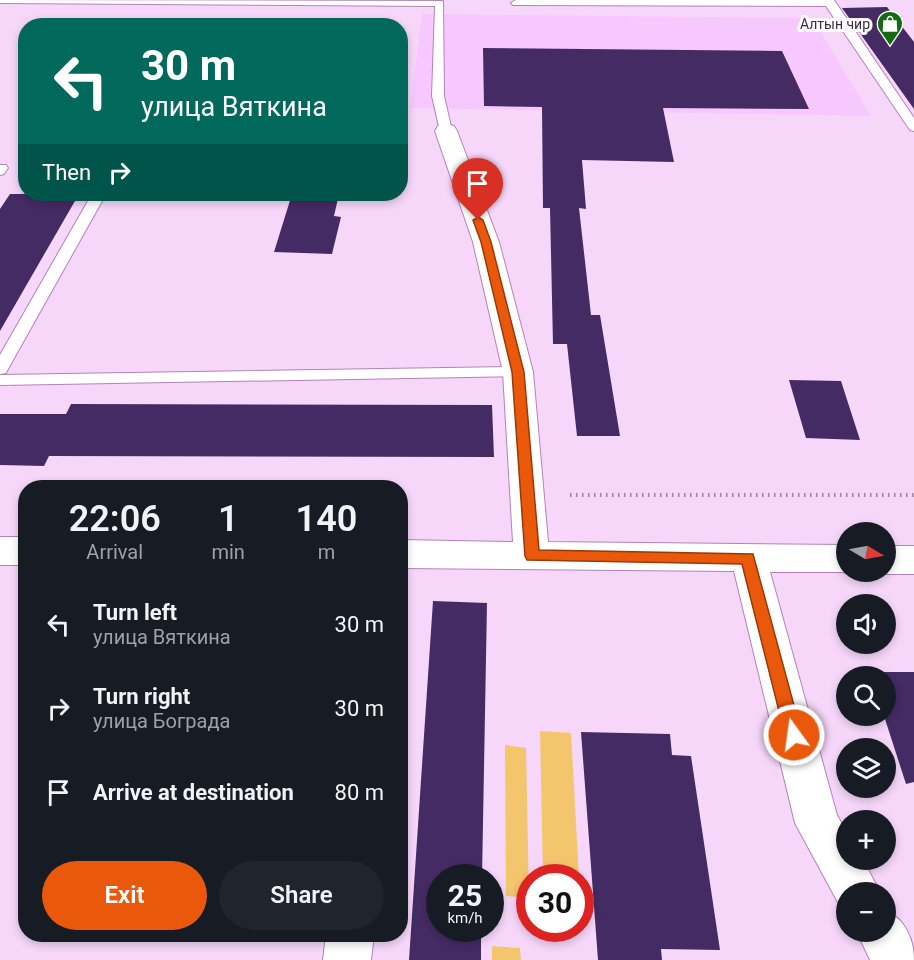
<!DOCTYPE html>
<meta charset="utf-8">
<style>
body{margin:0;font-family:Roboto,sans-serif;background:#20242c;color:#f1f3f6;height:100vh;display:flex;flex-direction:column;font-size:22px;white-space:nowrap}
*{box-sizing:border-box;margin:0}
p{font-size:20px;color:#9ea1a6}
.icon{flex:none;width:33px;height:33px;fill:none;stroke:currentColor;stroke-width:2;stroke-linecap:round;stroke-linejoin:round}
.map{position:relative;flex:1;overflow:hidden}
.panel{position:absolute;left:18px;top:480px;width:390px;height:462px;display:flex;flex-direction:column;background:#171b24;border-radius:24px;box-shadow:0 3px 9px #0003}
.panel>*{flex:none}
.hud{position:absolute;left:18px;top:18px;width:390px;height:183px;border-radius:24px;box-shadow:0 3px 9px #0003;background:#00695c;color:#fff;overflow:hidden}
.needle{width:39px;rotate:100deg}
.tools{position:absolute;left:836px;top:522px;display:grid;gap:12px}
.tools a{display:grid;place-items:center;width:60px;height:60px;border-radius:50%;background:#171b24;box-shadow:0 3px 9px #0003;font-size:30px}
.speed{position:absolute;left:426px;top:864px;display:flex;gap:12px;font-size:30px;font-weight:700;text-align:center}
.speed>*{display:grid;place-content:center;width:78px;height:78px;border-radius:50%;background:#171b24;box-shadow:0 3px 9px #0003;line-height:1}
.speed small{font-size:15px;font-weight:400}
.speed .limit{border:9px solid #d22;background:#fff;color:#111}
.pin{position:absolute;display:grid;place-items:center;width:51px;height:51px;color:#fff;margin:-62px -26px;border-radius:50% 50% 50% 0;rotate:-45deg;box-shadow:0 0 6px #0007}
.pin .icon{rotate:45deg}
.me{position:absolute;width:66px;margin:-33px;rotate:346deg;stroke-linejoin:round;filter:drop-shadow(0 0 4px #0008)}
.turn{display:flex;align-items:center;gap:21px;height:126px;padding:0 24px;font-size:27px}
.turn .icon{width:78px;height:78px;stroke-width:2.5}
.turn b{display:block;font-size:42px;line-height:51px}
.then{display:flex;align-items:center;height:57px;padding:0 24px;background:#0003;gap:12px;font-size:22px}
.eta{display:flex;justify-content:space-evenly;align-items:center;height:102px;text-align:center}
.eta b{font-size:36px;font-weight:600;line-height:42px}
.action{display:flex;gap:12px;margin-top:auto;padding:12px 24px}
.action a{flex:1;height:69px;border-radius:36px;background:#ea580c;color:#fff;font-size:24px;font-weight:600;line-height:69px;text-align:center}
.action a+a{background:#20242c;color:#f1f3f6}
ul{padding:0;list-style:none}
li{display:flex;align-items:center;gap:18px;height:84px;padding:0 24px}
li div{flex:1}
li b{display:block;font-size:22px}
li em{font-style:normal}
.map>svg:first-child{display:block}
.built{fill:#f7c8fd}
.green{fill:#f3c56d}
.building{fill:#442b64}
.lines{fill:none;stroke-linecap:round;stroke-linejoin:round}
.service-casing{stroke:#b382ba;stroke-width:2}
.minor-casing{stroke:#b382ba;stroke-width:2}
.path{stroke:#9e84a2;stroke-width:4;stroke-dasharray:1.5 4.5;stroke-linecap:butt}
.service{fill:#fff;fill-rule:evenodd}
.minor{fill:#fff;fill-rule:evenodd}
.route{fill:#ea580c;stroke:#983908;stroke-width:1.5}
.labels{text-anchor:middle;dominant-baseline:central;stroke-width:6;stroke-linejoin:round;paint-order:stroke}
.far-poi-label{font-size:14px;fill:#3d2840;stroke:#fff;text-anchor:end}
</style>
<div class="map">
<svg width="914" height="960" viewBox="0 0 914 960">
<rect width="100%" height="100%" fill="#f6d7fa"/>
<path class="built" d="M422 14 812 18 871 116 410 108Z"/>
<path class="green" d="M540 731 571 733 579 877H543Z
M505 745 526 748 529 898 506 896Z
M492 946 520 948 521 960H492Z"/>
<path class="building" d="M887 7 914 42V109L842 8Z
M483 48 782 51 809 109 663 108 674 162 582 160 586 209 579 208 591 315H600L620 436H577L567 344H553L550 208H543L542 107 484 106Z
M10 194H79L0 331V209Z
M292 194H339L334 216 341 217 332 254 274 252Z
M789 380 841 381 860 440 806 438Z
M71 404 492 405 494 457 49 456 44 466 0 465V414H66Z
M433 601 487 603 482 878H440V928H481V960H409Z
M870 672H914V782L906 784 884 716 885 676H872Z
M581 732 670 734 672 755 691 756 720 950 661 949 662 960H598Z"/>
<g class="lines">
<defs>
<path id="service" d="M0 0 443 1 444 96 452 131 446 135 440 131 432 96 435 6 0 3Z
M516 0H834L914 118V131L910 130 826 6 513 5 511 3Z
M0 165H6L8 168 4 174 0 175Z
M92 194H106L8 369 6 373 0 374V355Z
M518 367 524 368 526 372 524 376 0 385V375Z"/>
<path id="minor" d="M446 124 454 126 457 131 499 242 533 372 548 542 846 545V572H850H770L837 815 846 831V860H863L880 892H846V910L841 908 795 823 734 571 400 568V540L513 542 503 372 473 242 435 131 438 126Z
M0 537H26V565H0Z
M885 546H914V574H885L878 572H885Z
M885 910C905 919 914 939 914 960H870L857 932H885Z
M326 934H374L371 960H323Z"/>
</defs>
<use href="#service" class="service-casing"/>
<use href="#minor" class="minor-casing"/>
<path class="path" d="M570 495H914"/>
<use href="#service" class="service"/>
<use href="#minor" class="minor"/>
</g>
<path class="route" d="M478 217 483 220 491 242 524 372 539 550 753 554 802 735 800 740 794 742 788 740 785 735 742 564 527 560 525 556 512 372 481 242 473 220Z"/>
<defs>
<symbol id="shop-pin" viewBox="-11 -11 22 30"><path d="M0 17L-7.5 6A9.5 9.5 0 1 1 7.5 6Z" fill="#146a10" stroke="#fff"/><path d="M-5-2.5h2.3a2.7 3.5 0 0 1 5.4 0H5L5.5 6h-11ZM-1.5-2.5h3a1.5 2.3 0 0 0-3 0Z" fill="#fff"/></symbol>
</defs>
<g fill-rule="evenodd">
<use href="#shop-pin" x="875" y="9" width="30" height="40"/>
</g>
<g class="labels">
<g class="far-poi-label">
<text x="870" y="24">Алтын чир</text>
</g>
</g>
</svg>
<div class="tools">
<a><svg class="needle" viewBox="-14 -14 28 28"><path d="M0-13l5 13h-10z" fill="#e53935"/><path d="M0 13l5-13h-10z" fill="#9ea1a6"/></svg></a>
<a><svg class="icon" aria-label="sound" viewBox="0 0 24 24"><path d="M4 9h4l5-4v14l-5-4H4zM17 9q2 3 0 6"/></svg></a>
<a><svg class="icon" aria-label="search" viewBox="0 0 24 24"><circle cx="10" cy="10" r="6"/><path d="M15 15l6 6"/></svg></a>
<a><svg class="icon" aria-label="layers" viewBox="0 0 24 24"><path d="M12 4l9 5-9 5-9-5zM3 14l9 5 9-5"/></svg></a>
<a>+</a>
<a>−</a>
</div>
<div class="speed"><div>25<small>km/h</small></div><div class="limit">30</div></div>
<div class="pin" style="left:478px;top:220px;background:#d93025"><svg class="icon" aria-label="arrive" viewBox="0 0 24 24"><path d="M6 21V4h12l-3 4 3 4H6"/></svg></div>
<svg class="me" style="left:794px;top:735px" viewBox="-20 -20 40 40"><circle r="17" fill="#ea580c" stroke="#fff" stroke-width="3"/><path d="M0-11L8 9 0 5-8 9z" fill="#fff"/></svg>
<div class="hud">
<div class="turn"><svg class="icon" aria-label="left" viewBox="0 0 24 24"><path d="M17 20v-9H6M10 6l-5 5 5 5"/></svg><div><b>30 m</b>улица Вяткина</div></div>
<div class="then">Then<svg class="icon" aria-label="right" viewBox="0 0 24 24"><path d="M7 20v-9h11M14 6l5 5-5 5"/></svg></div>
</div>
<section class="panel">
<div class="eta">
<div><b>22:06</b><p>Arrival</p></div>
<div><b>1</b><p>min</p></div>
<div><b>140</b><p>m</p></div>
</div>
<ul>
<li><svg class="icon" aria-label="left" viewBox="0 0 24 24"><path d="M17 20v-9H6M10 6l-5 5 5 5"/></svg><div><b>Turn left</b><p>улица Вяткина</p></div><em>30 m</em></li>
<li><svg class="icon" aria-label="right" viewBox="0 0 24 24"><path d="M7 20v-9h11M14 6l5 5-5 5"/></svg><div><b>Turn right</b><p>улица Бограда</p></div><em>30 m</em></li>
<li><svg class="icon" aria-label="arrive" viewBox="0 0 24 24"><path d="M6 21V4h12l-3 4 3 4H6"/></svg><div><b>Arrive at destination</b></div><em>80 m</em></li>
</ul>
<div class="action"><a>Exit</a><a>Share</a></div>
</section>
</div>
